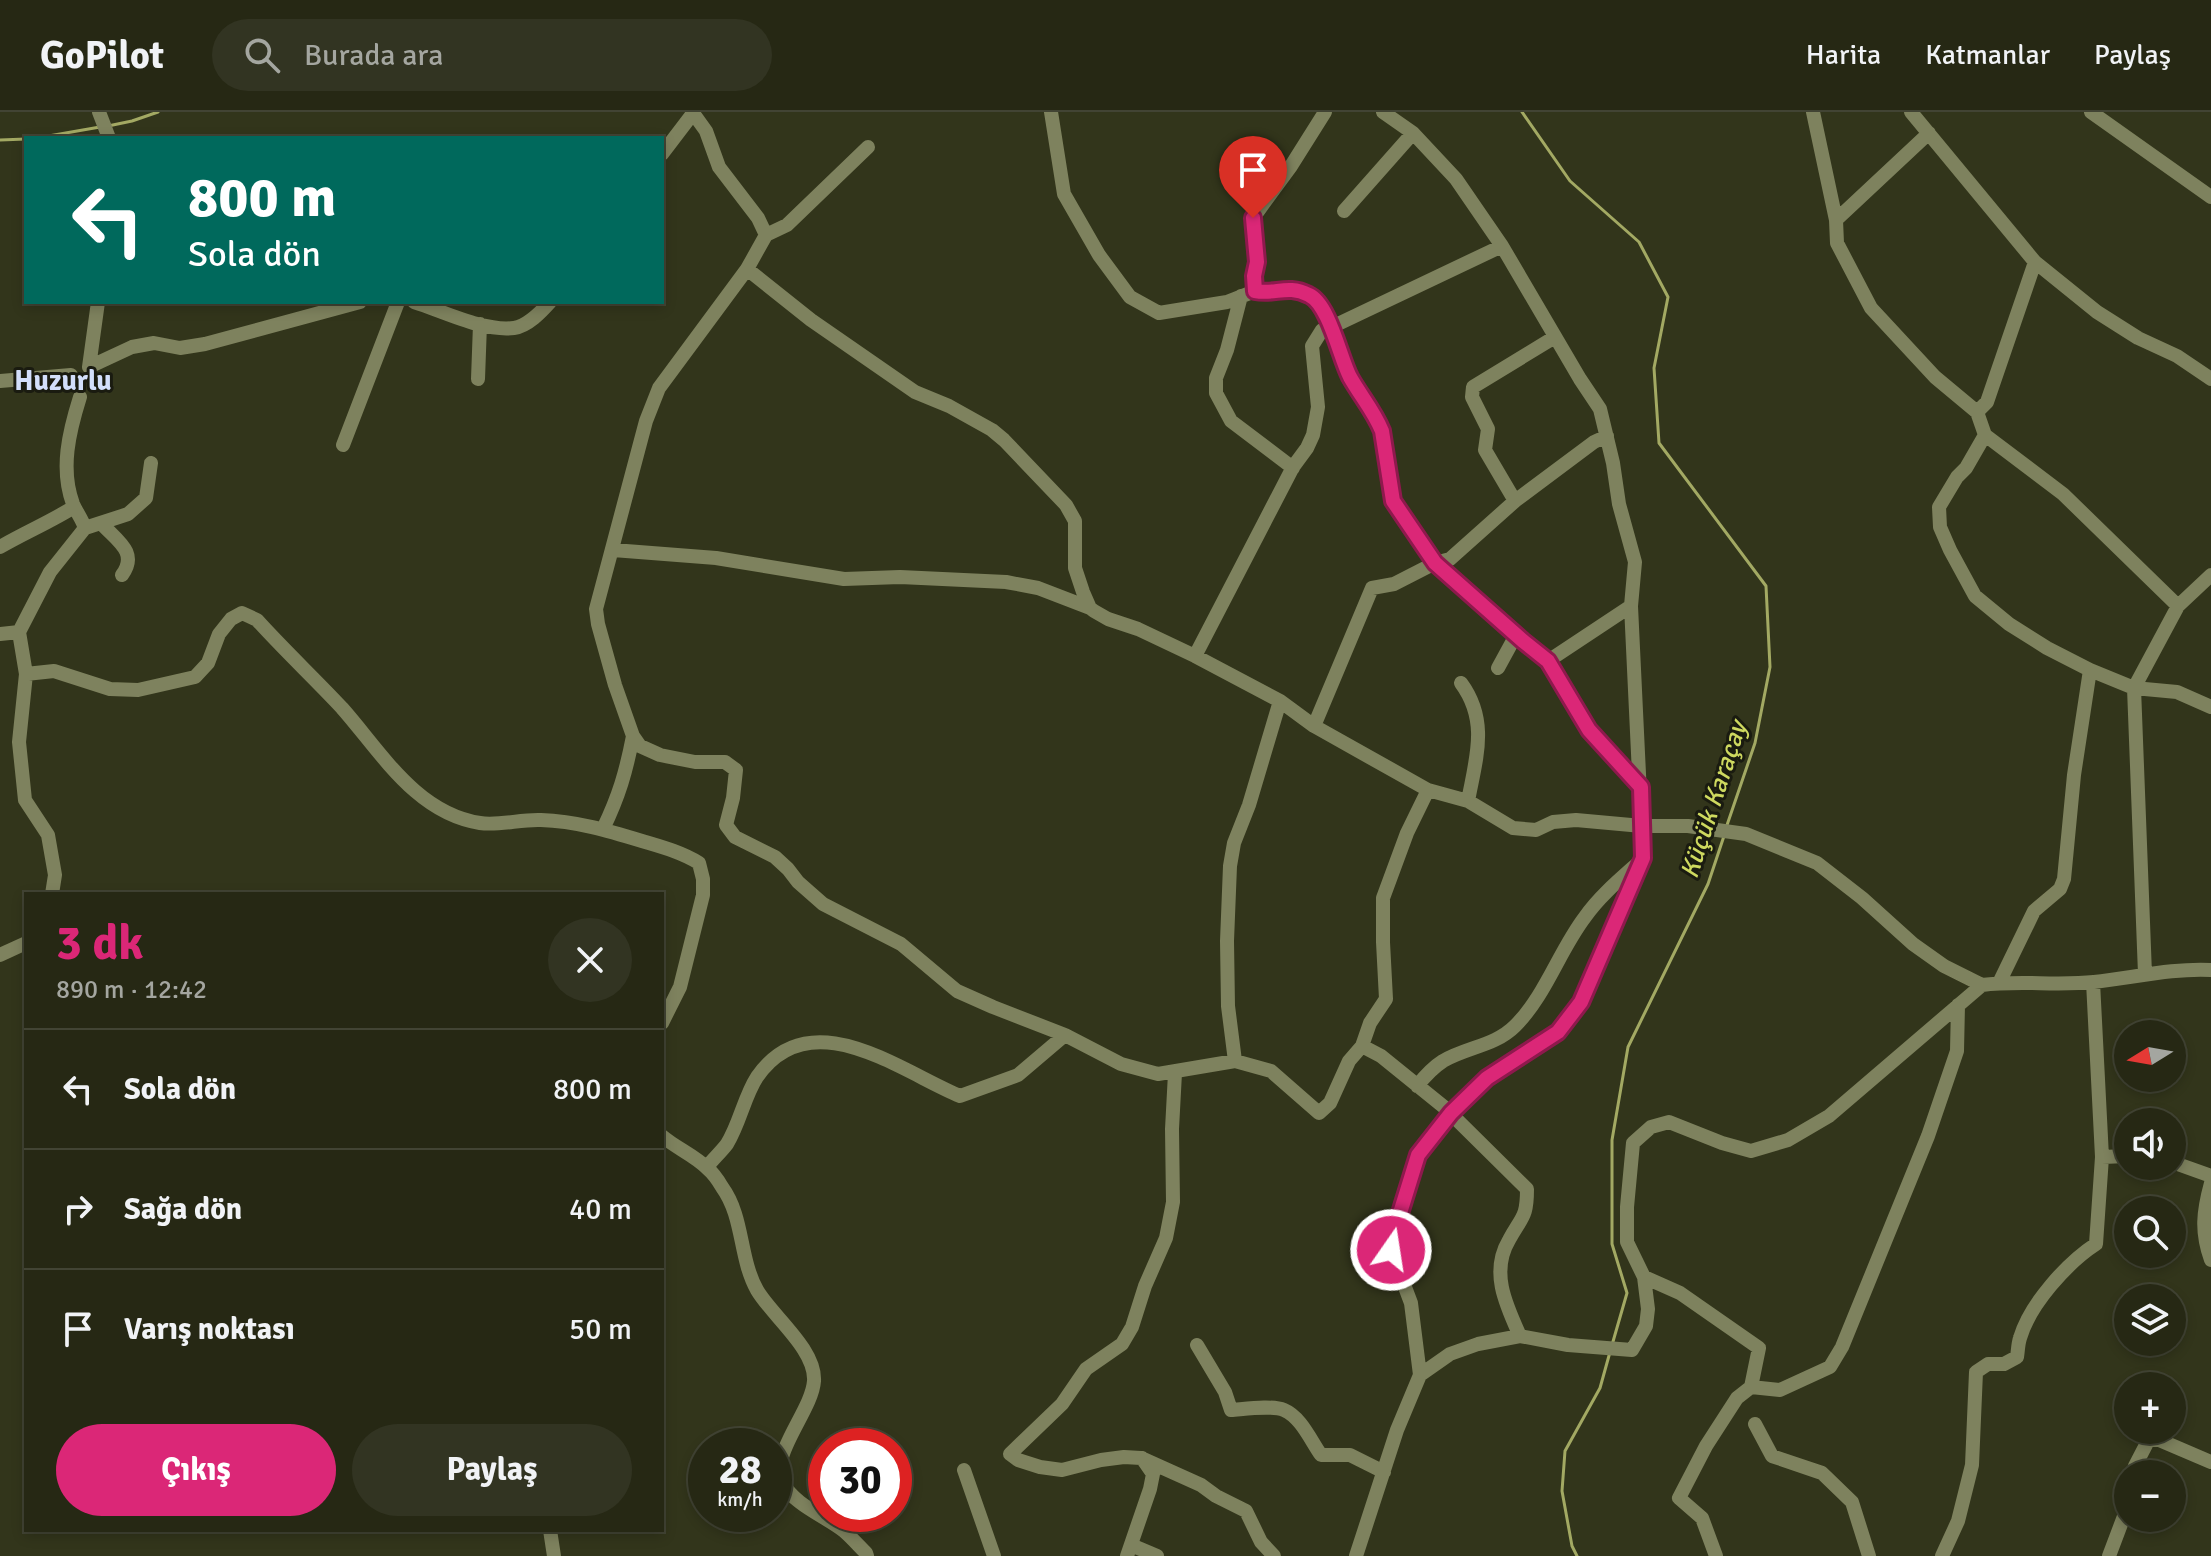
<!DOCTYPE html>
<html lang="tr">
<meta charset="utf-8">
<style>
body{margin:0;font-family:Signika,sans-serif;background:#323422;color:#f1f3f6;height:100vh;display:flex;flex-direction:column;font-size:30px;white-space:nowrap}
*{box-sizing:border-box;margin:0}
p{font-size:26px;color:#a4a6a0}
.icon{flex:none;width:44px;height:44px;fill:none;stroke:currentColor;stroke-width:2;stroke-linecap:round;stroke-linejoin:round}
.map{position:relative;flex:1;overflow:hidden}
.details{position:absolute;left:24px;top:780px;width:640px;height:640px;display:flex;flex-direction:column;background:#262814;border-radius:0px;box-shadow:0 4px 12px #0003,0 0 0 2px #424434}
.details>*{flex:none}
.banner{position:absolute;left:24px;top:24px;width:640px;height:168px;border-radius:0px;box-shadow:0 4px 12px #0003,0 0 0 2px #424434;background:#00695c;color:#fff;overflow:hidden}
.needle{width:52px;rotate:259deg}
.tools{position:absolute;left:2114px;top:908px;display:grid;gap:16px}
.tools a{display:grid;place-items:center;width:72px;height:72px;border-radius:50%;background:#262814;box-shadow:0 4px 12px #0003,0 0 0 2px #424434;font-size:40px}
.speed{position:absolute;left:688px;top:1316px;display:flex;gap:16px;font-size:40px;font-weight:700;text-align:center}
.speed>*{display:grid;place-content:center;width:104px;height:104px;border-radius:50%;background:#262814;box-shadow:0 4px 12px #0003,0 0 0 2px #424434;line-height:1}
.speed small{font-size:20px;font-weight:400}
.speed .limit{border:12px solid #d22;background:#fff;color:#111}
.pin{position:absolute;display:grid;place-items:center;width:68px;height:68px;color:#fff;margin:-82px -34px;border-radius:50% 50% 50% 0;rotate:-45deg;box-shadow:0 0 8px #0007}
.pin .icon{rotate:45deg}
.me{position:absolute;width:88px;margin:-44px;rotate:13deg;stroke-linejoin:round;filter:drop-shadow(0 0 6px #0008)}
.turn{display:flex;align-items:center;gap:28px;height:168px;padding:0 32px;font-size:36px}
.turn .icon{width:104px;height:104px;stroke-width:2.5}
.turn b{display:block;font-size:56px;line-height:68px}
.round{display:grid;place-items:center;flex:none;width:84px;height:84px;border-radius:42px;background:#323422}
.summary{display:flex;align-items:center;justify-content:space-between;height:136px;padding:0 32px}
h1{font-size:48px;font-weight:700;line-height:60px;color:#db2777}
.button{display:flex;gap:16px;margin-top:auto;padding:16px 32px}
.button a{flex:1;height:92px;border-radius:48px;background:#db2777;color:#fff;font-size:32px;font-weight:700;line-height:92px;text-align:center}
.button a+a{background:#323422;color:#f1f3f6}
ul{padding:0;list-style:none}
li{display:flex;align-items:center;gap:24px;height:120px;padding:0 32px;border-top:2px solid #424434}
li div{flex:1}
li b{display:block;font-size:30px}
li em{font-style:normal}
header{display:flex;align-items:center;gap:48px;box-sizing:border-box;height:112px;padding:0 40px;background:#262814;border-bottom:2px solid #424434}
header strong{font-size:38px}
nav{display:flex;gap:44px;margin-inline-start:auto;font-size:28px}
.search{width:560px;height:72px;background:#323422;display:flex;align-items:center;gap:20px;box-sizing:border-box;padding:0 28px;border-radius:44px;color:#a4a6a0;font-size:30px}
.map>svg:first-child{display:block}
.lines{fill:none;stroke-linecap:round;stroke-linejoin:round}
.stream{stroke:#a3a963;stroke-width:3}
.minor{stroke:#7e825e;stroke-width:14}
.route-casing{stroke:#8e194d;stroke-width:20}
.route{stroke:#db2777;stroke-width:14}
.labels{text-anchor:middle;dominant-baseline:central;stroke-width:6;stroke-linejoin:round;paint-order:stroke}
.water-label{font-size:26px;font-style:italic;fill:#ced95f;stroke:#1a1b10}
.quarter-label{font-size:28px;font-weight:bold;fill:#d3dffb;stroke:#1a1b10}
</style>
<header>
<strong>GoPilot</strong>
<div class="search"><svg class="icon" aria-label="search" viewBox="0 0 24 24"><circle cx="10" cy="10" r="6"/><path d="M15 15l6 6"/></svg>Burada ara</div>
<nav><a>Harita</a><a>Katmanlar</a><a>Paylaş</a></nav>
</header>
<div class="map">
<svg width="2211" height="1444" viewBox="0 0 2211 1444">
<rect width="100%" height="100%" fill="#32351b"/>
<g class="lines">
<path class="stream" d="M1522 0 1570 69 1639 130 1668 185 1654 256 1659 331 1766 474 1770 555 1755 631 1726 716
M108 14 132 9 158 0
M37 26 100 15
M0 28 26 27
M1612 1233 1627 1181 1612 1132V1028L1628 935 1708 772 1724 724
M1577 1444 1572 1434 1562 1379 1565 1339 1600 1276 1610 1240"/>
<path class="minor" d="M99 0 109 26
M1051 0 1064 82 1099 143 1130 185 1159 201 1227 190 1255 179
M1325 0 1291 54 1253 106 1257 150 1254 164 1255 179C1276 182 1287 172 1309 183 1330 193 1340 245 1350 265 1360 283 1374 299 1382 319L1393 389 1435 451 1523 529 1548 549
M1383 0 1413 21 1456 67 1502 134 1580 267 1600 297 1613 351 1619 392 1635 450 1631 494 1643 746 1581 890 1558 920 1487 966 1451 1001 1418 1043 1392 1127 1391 1138 1411 1191 1420 1263
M1813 0 1836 108 1837 131 1871 196 1935 265 1977 300 1987 290 2035 150
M1911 0 2035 150 2097 200 2138 226 2177 244 2211 267
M2091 0 2211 85
M693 1 706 19 719 55 758 106 766 123 747 157 659 276 646 309 596 497 598 512 615 573 633 624 640 634 660 643 695 650H725L736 658 733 686 726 713 735 725 775 745 788 757 798 770 823 792 901 832 957 879 993 895 1065 923 1121 952 1158 962 1235 949 1271 959 1319 1001 1330 991 1349 949 1362 934 1381 944 1444 995 1527 1077C1527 1106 1522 1104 1509 1128 1490 1160 1506 1193 1520 1224
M662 42 694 0
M1344 99 1413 21
M1836 108 1929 21
M766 123 787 113 868 35
M747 157 811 208 915 280 949 294 992 318 1004 328 1066 393 1075 409V456L1083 480 1090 496 1094 499 1108 507 1138 517 1195 544 1280 589 1314 614 1428 678 1468 689 1513 716 1536 718 1553 710 1576 708 1642 714H1688L1746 722 1817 751 1862 786 1913 832 1944 854 1982 873
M1241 184 1227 238 1216 266V281L1231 309 1293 356
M414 190C443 199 484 220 514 216 528 214 541 200 550 190
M89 255 132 235 154 231 180 236 205 232 360 190
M89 255 98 190
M478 267 480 212
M0 269 71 263
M1977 300 1985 323 2063 382 2178 494
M1985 323 1966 356 1957 365 1939 395 1940 415 1950 438 1975 484 2009 512 2047 536 2090 558 2134 576 2177 580 2211 595
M343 333 398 190
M1515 389 1485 338 1488 317 1472 285 1473 275 1555 225
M101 411C116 428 139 440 122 463
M85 416 128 402 146 386 151 351
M0 435C24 421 50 410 74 395
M613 438 716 446 844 467 900 465 1006 470 1038 476 1090 496
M1631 494 1548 549 1589 618 1641 675
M0 522 19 520
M1195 544 1293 355 1307 336 1313 323 1318 295 1312 234 1322 218 1340 211 1502 134
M1498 556 1516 523
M26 562 54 559 110 577 138 578 195 565 208 551 219 522 231 507 242 501 257 508C284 538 314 566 342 596 381 640 416 701 480 711 499 714 521 707 541 708 576 709 609 719 642 729 662 735 681 740 699 751L703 767V783L680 875 662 911
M1461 571C1489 609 1476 646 1468 689
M1314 614 1372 476 1394 472 1435 451 1450 447 1515 389 1594 330 1607 324
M603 717C619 684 626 660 633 624
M52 782 55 763 48 723 25 688 19 630 26 562 19 520 50 460 85 416C82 407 77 401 73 392 60 357 69 320 80 285
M0 843 26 831
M2145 862 2134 576 2178 494 2211 463
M1999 871 2034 799 2060 777 2064 767 2074 663 2090 558
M1362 934 1370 911 1386 887 1383 830V786L1407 721 1428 678
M1235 949 1228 894 1227 829 1230 754 1234 731 1249 693 1280 589
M1175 961 1172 1017 1173 1090 1166 1126 1145 1174 1132 1215 1122 1232 1086 1257 1062 1292 1010 1342 1018 1348 1040 1355 1062 1358 1101 1348 1124 1345 1141 1346 1201 1373 1216 1384 1246 1399 1261 1430 1274 1444
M1417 974C1425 964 1432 956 1443 949 1467 935 1495 934 1515 914 1546 883 1559 839 1585 805 1599 785 1619 768 1637 752
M662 1024C676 1036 694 1043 707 1056 713 1061 718 1068 722 1075 744 1105 739 1146 757 1178 772 1204 816 1237 814 1269 812 1299 768 1344 783 1371 794 1393 825 1404 844 1419 852 1426 859 1434 866 1441L867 1444
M2102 1045 2128 1044
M2172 1050 2211 1064
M707 1055C713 1047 721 1040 727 1032 740 1011 744 985 757 965 810 888 900 959 960 984L1018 963 1065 923
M2211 1071C2203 1100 2201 1120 2211 1148
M1644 1165 1680 1181 1759 1236 1751 1275 1737 1286 1706 1334 1679 1386 1702 1406 1716 1444
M1197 1233 1225 1280 1231 1298C1245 1297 1272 1293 1284 1298 1301 1305 1311 1329 1321 1343H1350L1384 1360
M1751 1275 1780 1278 1830 1255 1842 1235 1928 1024 1957 939 1958 893
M1755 1312 1772 1344 1822 1361 1852 1390 1869 1444
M964 1358 994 1444
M2133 1362 2135 1354 2148 1329 2157 1327 2211 1350
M550 1418 554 1444
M1131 1433 1157 1444
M1127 1444 1150 1377 1153 1362 1142 1346
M1356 1444 1397 1318 1420 1263 1450 1242 1478 1232 1520 1224 1568 1233 1632 1238 1646 1214 1648 1197 1644 1165 1627 1130V1095L1633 1031 1651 1015 1669 1010 1722 1031 1751 1039 1788 1028 1829 1004 1982 873C2018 868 2056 874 2094 870 2133 866 2171 856 2211 858
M1942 1444 1958 1409 1972 1353 1976 1260 1988 1252H2004L2017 1245C2018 1239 2018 1232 2020 1226 2030 1192 2067 1151 2096 1132L2102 1045 2093 870
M2109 1444 2126 1399 2128 1386"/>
</g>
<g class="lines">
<defs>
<path id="route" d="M1253 106 1257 150 1254 164 1255 179C1276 183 1287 172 1309 183 1329 192 1340 246 1350 265 1360 283 1374 299 1382 319L1393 389 1435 451 1523 529 1548 549 1589 618 1641 675 1643 746 1581 890 1558 920 1487 966 1451 1001 1418 1043 1392 1127 1391 1138"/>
</defs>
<use href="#route" class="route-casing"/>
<use href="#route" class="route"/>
</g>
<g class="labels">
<g class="water-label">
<text transform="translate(1714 688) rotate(-72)">Küçük Karaçay</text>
</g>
<g class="quarter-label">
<text x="63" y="269">Huzurlu</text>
</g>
</g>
</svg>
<div class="tools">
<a><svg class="needle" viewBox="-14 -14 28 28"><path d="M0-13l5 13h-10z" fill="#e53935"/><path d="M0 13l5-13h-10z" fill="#a4a6a0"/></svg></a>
<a><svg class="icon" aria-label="sound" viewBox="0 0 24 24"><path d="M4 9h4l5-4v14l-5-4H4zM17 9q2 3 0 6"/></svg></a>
<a><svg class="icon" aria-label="search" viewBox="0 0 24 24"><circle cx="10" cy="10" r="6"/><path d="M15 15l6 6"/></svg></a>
<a><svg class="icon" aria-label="layers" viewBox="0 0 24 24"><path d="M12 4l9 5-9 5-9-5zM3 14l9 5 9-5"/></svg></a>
<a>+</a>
<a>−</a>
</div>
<div class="speed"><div>28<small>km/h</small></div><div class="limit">30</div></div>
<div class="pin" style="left:1253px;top:106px;background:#d93025"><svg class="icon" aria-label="arrive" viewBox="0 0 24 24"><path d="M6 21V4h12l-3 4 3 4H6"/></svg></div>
<svg class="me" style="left:1391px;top:1138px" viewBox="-20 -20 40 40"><circle r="17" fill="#db2777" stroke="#fff" stroke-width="3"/><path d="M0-11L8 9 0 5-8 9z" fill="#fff"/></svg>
<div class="banner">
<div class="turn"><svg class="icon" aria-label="left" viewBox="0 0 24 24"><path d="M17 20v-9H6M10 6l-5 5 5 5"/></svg><div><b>800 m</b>Sola dön</div></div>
</div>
<section class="details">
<div class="summary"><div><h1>3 dk</h1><p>890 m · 12:42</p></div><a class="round"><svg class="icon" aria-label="close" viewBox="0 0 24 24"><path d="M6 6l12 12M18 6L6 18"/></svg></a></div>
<ul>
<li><svg class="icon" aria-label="left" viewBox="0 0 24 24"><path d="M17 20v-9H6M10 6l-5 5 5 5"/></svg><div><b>Sola dön</b></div><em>800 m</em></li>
<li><svg class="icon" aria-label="right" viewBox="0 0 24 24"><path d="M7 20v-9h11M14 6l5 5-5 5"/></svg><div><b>Sağa dön</b></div><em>40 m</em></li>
<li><svg class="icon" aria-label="arrive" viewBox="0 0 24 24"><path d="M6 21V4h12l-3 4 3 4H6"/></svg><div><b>Varış noktası</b></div><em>50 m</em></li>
</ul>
<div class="button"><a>Çıkış</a><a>Paylaş</a></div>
</section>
</div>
